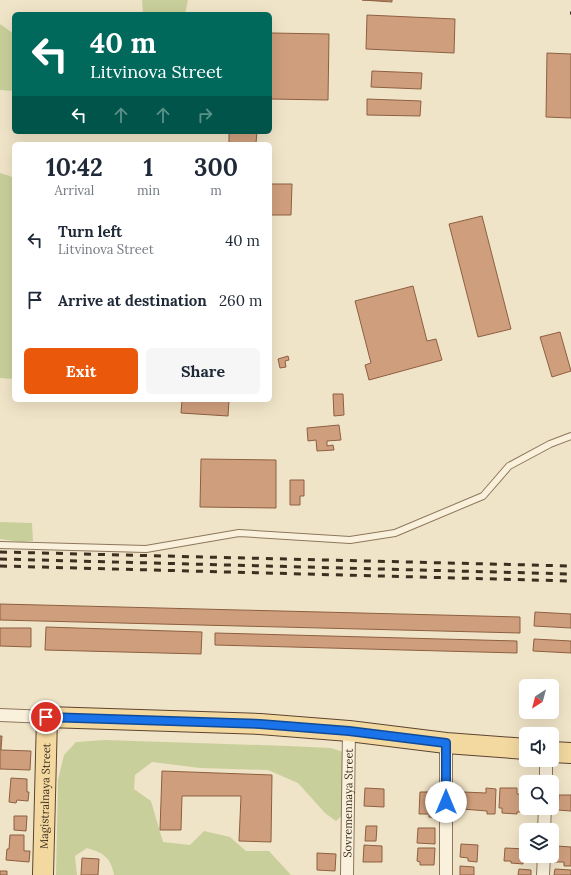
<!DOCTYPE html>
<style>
body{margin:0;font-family:Lora,serif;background:#f6f6f7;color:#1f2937;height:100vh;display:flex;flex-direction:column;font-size:15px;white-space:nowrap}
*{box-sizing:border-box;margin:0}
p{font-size:13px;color:#747a83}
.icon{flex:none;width:22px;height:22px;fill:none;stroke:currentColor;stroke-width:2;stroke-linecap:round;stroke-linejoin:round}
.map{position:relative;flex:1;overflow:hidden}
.side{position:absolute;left:12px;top:142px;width:260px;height:260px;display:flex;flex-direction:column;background:#fff;border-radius:6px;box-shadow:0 4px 16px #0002}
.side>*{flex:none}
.banner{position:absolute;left:12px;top:12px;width:260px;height:122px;border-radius:6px;box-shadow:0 4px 16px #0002;background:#00695c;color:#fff;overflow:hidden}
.needle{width:26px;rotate:216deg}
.fabs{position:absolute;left:519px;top:679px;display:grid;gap:8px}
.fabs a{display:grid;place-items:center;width:40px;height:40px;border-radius:6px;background:#fff;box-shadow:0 4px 16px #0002;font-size:20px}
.pin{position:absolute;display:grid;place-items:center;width:34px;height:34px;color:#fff;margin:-17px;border:2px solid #fff;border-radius:50%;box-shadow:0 1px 4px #0007}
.me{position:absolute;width:44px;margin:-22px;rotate:0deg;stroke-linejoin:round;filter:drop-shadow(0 0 3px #0008)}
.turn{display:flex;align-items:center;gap:14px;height:84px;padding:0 12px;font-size:18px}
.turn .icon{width:52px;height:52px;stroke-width:2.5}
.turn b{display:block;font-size:28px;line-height:34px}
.lanes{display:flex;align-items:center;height:38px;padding:0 12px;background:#0003;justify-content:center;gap:20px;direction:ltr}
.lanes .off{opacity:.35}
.eta{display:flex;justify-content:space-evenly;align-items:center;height:68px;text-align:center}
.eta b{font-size:24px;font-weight:800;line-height:28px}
.cta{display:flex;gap:8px;margin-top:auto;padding:8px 12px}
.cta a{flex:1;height:46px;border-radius:6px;background:#ea580c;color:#fff;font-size:16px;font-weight:800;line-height:46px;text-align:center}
.cta a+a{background:#f6f6f7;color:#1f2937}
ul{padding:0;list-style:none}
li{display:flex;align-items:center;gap:12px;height:60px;padding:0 12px}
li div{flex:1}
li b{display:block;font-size:15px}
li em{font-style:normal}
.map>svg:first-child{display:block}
.green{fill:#c9cf9b}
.building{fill:#cf9f7d;stroke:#8d5f41}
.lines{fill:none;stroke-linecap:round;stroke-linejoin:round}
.service-casing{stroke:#8d765c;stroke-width:8}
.minor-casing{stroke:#8d765c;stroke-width:14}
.primary-casing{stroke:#5b4430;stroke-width:22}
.service{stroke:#faf1dc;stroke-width:6}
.minor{stroke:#faf1dc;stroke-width:12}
.primary{stroke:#f3d9a0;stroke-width:20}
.rail{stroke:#3d2e20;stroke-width:3;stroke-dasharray:7 7;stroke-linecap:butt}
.route-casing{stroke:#114b97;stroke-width:10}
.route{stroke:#1a73e8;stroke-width:7}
.labels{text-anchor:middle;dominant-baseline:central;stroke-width:3.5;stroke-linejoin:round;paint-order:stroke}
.street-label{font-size:11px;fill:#3d2e20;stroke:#f7eed8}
</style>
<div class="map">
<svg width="571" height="875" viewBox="0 0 571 875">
<rect width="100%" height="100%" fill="#f0e4c8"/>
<path class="green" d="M142 0H188L185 14H143Z
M0 24 14 34V91L0 90Z
M0 173 10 176 14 179V379L0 378Z
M0 522 32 523 33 541 21 542 0 539Z
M105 740 289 746 331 748 349 754 346 812 336 821 325 813 298 783 268 770 200 768 152 762 135 775 134 789 151 801 163 842 190 845 204 831 230 837 246 851H269L291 875H114C111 857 103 853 87 848L75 856 77 875H56L58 780 64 755 76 742Z"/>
<path class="building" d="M362 0H392V2Z
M367 15 455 19 454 53 366 49Z
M271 33 329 34 328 100 270 99Z
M547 53 571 54V118L546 117Z
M372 71 422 73 421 89 371 87Z
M367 99 421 101 420 116 367 115Z
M229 132H257L256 143 263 144H229Z
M270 184H292L291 215H270Z
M482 216 511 329 478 337 449 224Z
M413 286 427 341 436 339 442 360 369 380 365 365 371 363 355 301Z
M560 332 571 371 552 377 540 337Z
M288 356 289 360 285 361 286 367 280 368 278 359Z
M333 394H343L344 415 334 416Z
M182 400H229L228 416 181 413Z
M339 425 341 440 327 441V446L333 445 334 450 317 451 316 440 308 441 307 428Z
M201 459 276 460V508L200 507Z
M290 480H304V496H300V505H290Z
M0 604 520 617V633L0 620Z
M535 612 571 614V628L534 626Z
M46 627 202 632 201 654 45 650Z
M0 628H31V647L0 646Z
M215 633 517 641V653L215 645Z
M534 639 571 641V653L533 651Z
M0 736H2L1 750 31 751 30 770 0 769Z
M162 771 272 775 271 842 239 841 241 796H182L181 830H160Z
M11 778 27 779V792H29L28 801 17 800 16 803 9 802Z
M365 788 384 789V807L364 806Z
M486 788 496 789 495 814H487V811L462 809 463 792 486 793Z
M500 788H517V794H526V808H529V812H517V814L502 813V808H499Z
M420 792H436L435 810H439V818L429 817V814H419Z
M559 795H571V811L558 810Z
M14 816H27L26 831 14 830Z
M366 826H377L376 841H365Z
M418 828H435V844L417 843Z
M10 835H24V851H30L29 862 6 860 7 849H9Z
M461 844 478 845 477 862 468 861V858L460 857Z
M364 845 382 846V862H363Z
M557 846 571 847V866H564V862H554V855H557Z
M418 848H435L434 865H420V862L417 861Z
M505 848 526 849V856H532V862H523V864L511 863V861H504Z
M317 853 336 854 335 871 317 870Z
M82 858 99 859 98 875H81Z
M460 866 474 867V875H460Z
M519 869 531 870V875H518Z
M555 869 571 870V875H554Z
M0 871H7V875H0Z"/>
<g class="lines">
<defs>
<path id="service" d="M0 545 146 549 239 533 350 540 395 533 483 496 509 466 550 444 571 436"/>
<g id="minor">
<path d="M0 715 47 717"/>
<path d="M446 743V875"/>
<path d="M546 782V760"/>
<path d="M544 830 545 808"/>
<path id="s1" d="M347 875 349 731"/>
<path d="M543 875 544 856"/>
</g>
<g id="primary">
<path d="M552 752 571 753"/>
<path id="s2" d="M43 875 47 717 260 724 349 731 446 743 526 749"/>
</g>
</defs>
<use href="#service" class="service-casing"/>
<use href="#minor" class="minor-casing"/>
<use href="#primary" class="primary-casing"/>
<use href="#service" class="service"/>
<use href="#minor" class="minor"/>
<use href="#primary" class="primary"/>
<path class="rail" d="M570 13H571
M0 552 571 566
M0 559 571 574
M0 566 571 581"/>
</g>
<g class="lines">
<defs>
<path id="route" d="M46 717 260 724 349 731 446 743V802"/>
</defs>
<use href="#route" class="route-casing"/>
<use href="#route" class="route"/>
</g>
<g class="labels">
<g class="street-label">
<text stroke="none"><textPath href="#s2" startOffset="79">Magistralnaya Street</textPath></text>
<text stroke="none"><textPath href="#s1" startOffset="72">Sovremennaya Street</textPath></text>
</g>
</g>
</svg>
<div class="fabs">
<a><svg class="needle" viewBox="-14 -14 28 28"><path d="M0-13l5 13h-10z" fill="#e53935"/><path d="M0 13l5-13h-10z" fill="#747a83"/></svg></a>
<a><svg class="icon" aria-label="sound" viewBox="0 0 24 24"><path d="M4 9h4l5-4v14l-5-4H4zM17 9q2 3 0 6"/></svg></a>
<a><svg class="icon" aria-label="search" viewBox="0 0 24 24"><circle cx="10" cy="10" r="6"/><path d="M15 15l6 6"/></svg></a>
<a><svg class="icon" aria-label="layers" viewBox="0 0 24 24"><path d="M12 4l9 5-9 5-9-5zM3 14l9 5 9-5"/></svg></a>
</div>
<div class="pin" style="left:46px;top:717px;background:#d93025"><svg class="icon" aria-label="arrive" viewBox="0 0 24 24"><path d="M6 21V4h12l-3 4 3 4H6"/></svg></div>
<svg class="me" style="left:446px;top:802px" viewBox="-20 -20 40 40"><circle r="19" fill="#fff"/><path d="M0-13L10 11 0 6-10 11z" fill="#1a73e8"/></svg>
<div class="banner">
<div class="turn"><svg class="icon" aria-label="left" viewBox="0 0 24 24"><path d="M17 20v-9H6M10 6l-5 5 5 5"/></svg><div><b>40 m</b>Litvinova Street</div></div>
<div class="lanes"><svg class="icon" aria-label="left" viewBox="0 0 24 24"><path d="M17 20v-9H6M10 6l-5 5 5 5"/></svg><svg class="icon off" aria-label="ahead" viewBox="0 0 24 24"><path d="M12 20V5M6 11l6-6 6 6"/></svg><svg class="icon off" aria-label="ahead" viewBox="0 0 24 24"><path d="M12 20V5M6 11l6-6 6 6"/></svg><svg class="icon off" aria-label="right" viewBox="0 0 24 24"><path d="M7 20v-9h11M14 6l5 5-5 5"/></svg></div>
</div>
<section class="side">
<div class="eta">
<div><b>10:42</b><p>Arrival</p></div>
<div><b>1</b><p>min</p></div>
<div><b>300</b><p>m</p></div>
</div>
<ul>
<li><svg class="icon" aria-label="left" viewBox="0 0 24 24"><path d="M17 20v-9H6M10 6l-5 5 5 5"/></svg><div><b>Turn left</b><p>Litvinova Street</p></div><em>40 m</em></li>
<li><svg class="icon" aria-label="arrive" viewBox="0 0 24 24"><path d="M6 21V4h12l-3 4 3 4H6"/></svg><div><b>Arrive at destination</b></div><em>260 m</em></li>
</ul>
<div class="cta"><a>Exit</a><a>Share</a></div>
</section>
</div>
